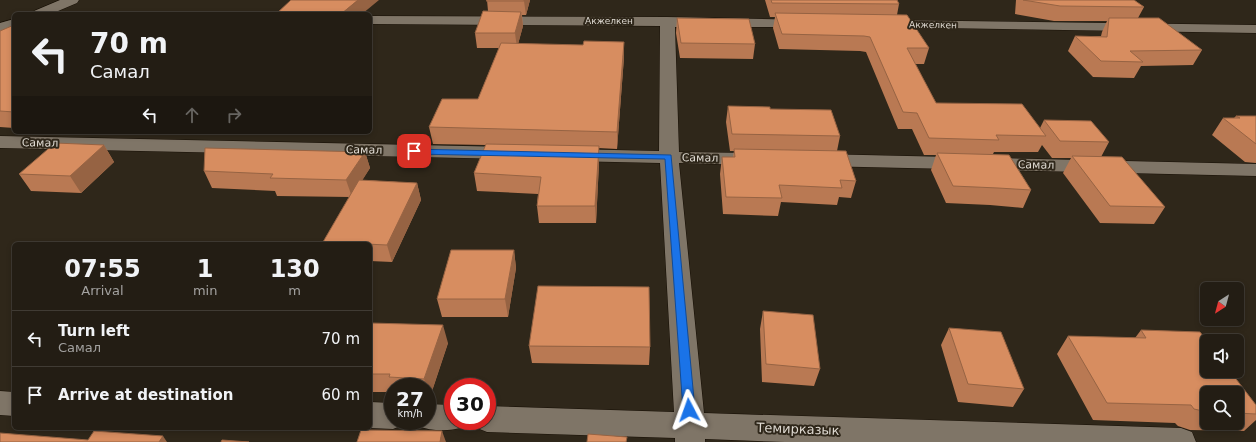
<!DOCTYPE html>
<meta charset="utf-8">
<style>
body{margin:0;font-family:"DejaVu Sans",sans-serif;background:#2f2a22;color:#f1f3f6;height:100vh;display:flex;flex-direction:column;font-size:15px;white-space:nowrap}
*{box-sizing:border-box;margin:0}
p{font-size:13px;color:#a3a2a0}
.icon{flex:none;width:22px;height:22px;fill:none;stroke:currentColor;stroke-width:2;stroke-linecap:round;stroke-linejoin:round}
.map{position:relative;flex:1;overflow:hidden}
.panel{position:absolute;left:12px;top:242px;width:360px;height:188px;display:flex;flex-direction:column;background:#231d14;border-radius:6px;box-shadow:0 2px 6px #0003,0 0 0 1px #403b34}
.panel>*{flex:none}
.hud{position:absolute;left:12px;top:12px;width:360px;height:122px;border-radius:6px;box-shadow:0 2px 6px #0003,0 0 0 1px #403b34;background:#231d14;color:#f1f3f6;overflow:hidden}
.needle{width:26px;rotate:216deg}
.tools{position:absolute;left:1200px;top:282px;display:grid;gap:8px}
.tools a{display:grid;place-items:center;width:44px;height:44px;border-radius:6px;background:#231d14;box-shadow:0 2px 6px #0003,0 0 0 1px #403b34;font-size:20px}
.speed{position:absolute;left:384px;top:378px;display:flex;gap:8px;font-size:20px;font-weight:700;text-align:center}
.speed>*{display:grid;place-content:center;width:52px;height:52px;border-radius:50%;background:#231d14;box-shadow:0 2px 6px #0003,0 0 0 1px #403b34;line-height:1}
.speed small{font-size:10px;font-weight:400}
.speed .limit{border:6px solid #d22;background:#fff;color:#111}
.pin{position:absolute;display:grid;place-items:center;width:34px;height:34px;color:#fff;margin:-17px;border-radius:8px;box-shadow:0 2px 6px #0006}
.me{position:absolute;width:44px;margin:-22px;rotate:356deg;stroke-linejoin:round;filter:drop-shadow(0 0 3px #0008)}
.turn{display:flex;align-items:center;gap:14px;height:84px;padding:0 12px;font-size:18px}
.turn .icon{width:52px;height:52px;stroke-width:2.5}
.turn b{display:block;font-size:28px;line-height:34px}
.lanes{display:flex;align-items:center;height:38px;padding:0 12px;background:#0003;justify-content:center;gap:20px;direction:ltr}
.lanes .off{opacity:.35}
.eta{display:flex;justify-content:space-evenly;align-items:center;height:68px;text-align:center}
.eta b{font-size:24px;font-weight:600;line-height:28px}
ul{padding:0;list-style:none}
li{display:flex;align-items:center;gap:12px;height:56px;padding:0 12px;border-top:1px solid #403b34}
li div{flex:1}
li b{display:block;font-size:15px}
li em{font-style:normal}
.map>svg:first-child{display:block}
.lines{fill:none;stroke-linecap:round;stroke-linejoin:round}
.minor-casing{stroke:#170f05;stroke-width:1}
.tertiary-casing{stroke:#170f05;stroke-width:1}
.minor{fill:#7f7567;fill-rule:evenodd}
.tertiary{fill:#7f7567;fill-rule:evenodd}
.wall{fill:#b97953;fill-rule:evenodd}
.shaded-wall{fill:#966343}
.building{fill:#d78d60;stroke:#966343}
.route{fill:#1a73e8;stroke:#114b97}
.labels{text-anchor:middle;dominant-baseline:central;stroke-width:4;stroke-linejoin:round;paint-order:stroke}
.far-street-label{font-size:9px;fill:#dfdad2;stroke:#2f271a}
.street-label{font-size:11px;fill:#dfdad2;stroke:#2f271a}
.near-street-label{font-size:13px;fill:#dfdad2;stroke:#2f271a}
</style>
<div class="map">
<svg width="1256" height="442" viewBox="0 0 1256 442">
<rect width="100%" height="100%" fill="#2f271a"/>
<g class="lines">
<defs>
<path id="minor" d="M370 16 667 17 808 20 810 23 808 26 803 27H675L679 152 751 153 758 155 761 159 758 163 751 165 679 163 704 413 1181 428 1192 432 1196 442H785L705 439V442H675V438L487 432 477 428 473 421H487V406L674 412 660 163 569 161 562 159 559 155 562 151 569 149 659 151 660 26 370 24Z
M883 20 1256 25V33L878 27 876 24 878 21Z
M0 136 513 147 520 149 523 153 520 157 513 159 0 148Z
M819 154 1256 164V176L819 166 812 164 809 160 812 156Z
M0 391 14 392V416L0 415Z
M370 402 393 403V421H405L403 425 393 429 370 428Z
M427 404 453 405V421H466L463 427C448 432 432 431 417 426L414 421H427Z"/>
<path id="tertiary" d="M60 0H79L77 3 51 14H32L34 11Z
M14 19V28L0 32V23Z"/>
</defs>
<use href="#minor" class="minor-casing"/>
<use href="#tertiary" class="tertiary-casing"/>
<use href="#minor" class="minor"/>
<use href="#tertiary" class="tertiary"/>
</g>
<path class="wall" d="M487 0H530L526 15H522L523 26 518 44 624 57 617 149 599 148V163L596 223H539L537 206 538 194 477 191 474 173 486 145 433 144 429 127 478 99 499 48H477L475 33 488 11Z
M765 0H897L899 4 897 15 929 48 924 64H915L936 103 1040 128 1044 120 1109 142 1101 157 1165 207 1154 224 1100 223 1063 173 1071 158H1052L1042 145 1038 152H994L993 154 1031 190 1023 208 990 205 946 203 931 170 936 155H924L912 129H898L866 52 860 51 779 49 773 28 775 17H770Z
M1016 0H1134L1144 7 1138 18 1202 50 1193 65 1141 66 1134 78 1093 77 1068 51 1075 36H1101L1102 32 1107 21H1054L1015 14Z
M677 18 755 44 753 59 680 58 676 33Z
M14 25V128L0 127V31Z
M728 106 770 109 840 136 837 151 856 181 851 198 839 197 837 205 781 202 778 216 723 214 720 174 722 157H733L734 151H730L726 122Z
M1236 116H1256V163L1245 162 1212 135 1223 118H1234Z
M104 145 114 162 81 193 31 191 19 174Z
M365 152 370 168 362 180 417 183 421 200 392 262 370 261V244H324L323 242 350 197 277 196 275 191 212 188 204 171Z
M514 250 516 268 508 317H442L437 299Z
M763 311 820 369 814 386 762 382 760 329Z
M370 323 448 343 430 397 427 396V387H393V392H370Z
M949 328 1024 389 1013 407 958 402 941 345Z
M1141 330 1256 405V420L1244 431 1190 430 1178 426 1175 423 1093 420 1057 354 1068 336 1135 338ZM1207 393H1237V423H1207Z
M529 346 650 347 649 365 532 363Z"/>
<path class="shaded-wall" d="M358 0H379L362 14H341Z
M524 0H530L526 15 524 1Z
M521 12 523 26 517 48 515 33Z
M624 42V57L617 149V132Z
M104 145 114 162 81 193 70 176Z
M599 146V163L596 223 595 206Z
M365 152 370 168 352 197 346 180Z
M417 183 421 200 392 262 387 245Z
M514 250 516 268 508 317 505 299Z
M443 325 448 343 430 397 424 379Z
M442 431 446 442H440Z
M163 436 167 442H159Z"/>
<path class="building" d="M291 0H358L341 14H276Z
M487 0H524V1H486Z
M771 0H897L899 4 772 3Z
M1023 0H1134L1144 7 1060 6Z
M483 11 521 12 515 33H475Z
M775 13 907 15 929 48H907L936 103 1022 104 1046 136 996 135 999 140 929 138 917 113 903 112 870 37 864 36 782 34Z
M677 18 749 19 755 44 681 43Z
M1109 18H1159L1202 50 1130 51 1143 62 1101 61 1075 36 1107 37Z
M14 25V112L0 111V31Z
M584 41 624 42 617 132 429 127 442 99H478L501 43 583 45Z
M728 106 770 107V109L831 110 840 136 732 134Z
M1236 116H1256V144L1223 118H1240Z
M1044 120 1091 121 1109 142 1060 141Z
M55 143 104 145 70 176 19 174Z
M486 144 599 146 595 206H537L541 177 474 173Z
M205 148 365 152 346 180 270 178 273 174 204 171Z
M734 149 846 151 856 181 840 180 842 188 779 185 782 198 726 197 722 157H735Z
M937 153 1009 155 1031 190 998 188 953 186Z
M1072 156 1122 157 1165 207 1110 206Z
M359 180 417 183 387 245 323 242Z
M451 250H514L505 299H437Z
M538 286 649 287 650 347 529 346Z
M763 311 813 315 820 369 766 364Z
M370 323 443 325 424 379 389 377 390 374H370Z
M949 328 1001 332 1024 389 968 384Z
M1141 330 1200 332 1207 341V371H1230L1256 405V414L1237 413V393H1207V412L1194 409 1191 405 1107 403 1068 336 1146 338Z
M361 430 442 431 440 442H357Z
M94 431 163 436 159 442H0V433L88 440Z
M588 434 627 437 626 442H587Z
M222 440 249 442H221Z"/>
<path class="route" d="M411 149 671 155 695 410 693 413 689 415 684 413 683 410 665 159 414 154 411 153Z"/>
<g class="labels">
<g class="far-street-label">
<text x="609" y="21">Акжелкен</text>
<text transform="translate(933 25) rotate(1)">Акжелкен</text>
</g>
<g class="street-label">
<text transform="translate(40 143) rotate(1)">Самал</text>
<text transform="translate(364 150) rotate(1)">Самал</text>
<text transform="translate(700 158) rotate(1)">Самал</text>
<text transform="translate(1036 165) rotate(1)">Самал</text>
</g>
<g class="near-street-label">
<text transform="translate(798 429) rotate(2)">Темирказык</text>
</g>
</g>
</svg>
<div class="tools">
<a><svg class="needle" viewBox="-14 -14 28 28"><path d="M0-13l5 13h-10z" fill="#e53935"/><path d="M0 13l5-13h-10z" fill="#a3a2a0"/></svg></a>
<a><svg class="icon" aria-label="sound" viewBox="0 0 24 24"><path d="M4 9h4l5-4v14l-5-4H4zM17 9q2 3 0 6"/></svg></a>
<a><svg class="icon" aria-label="search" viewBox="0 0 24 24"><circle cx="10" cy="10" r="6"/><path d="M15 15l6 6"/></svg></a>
</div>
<div class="speed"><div>27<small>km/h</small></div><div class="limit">30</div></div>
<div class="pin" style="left:414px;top:151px;background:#d93025"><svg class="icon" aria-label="arrive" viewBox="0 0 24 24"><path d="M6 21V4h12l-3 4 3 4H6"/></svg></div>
<svg class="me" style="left:689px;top:410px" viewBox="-20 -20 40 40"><path d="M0-17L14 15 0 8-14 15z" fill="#1a73e8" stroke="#fff" stroke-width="4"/></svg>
<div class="hud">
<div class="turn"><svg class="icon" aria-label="left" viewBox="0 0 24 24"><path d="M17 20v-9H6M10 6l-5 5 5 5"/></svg><div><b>70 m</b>Самал</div></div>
<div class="lanes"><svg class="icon" aria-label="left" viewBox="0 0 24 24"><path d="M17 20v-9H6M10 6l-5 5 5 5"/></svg><svg class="icon off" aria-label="ahead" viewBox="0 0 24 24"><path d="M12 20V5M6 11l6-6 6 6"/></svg><svg class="icon off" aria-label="right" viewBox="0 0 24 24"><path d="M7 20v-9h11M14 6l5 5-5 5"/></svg></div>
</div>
<section class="panel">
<div class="eta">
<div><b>07:55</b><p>Arrival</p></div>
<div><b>1</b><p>min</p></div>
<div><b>130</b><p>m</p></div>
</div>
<ul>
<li><svg class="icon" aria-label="left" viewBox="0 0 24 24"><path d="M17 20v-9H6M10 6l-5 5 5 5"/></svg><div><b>Turn left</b><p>Самал</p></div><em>70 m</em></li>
<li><svg class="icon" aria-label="arrive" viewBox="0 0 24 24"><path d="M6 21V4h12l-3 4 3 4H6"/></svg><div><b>Arrive at destination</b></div><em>60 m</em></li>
</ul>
</section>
</div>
